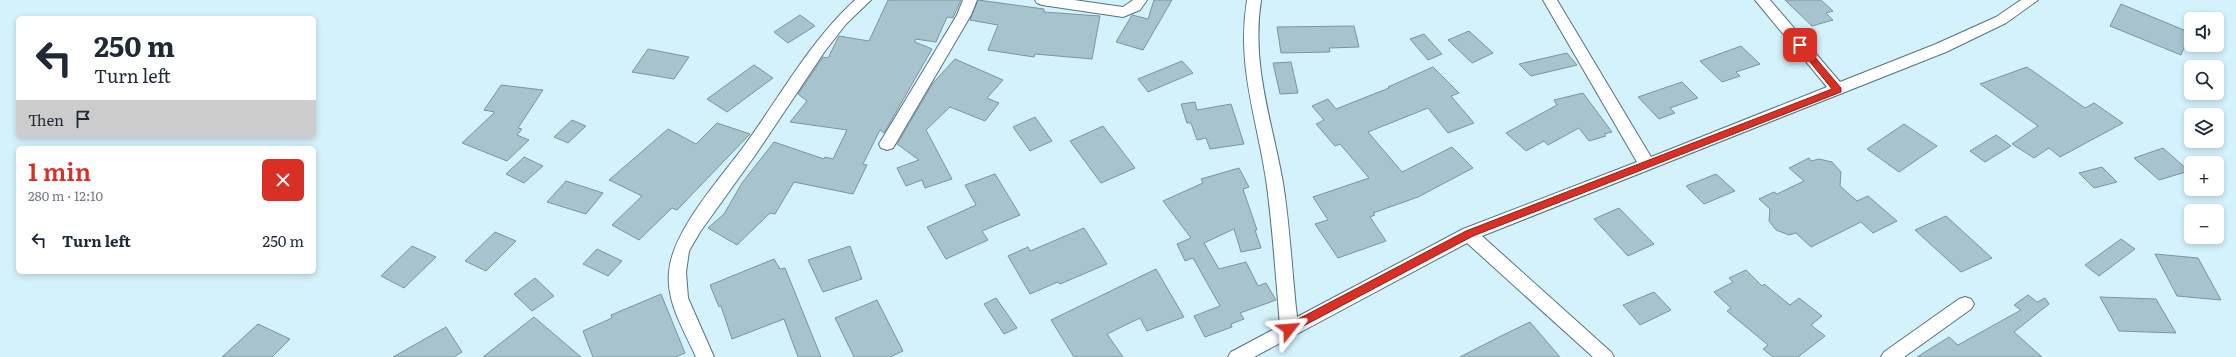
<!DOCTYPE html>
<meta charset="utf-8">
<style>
body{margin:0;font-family:Literata,serif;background:#f2f2f3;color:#1f2937;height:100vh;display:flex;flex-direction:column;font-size:15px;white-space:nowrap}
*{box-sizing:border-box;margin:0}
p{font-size:13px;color:#747a83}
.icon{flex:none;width:22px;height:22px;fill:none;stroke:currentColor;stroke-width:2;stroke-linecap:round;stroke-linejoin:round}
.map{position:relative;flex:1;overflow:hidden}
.drawer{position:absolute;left:16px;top:146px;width:300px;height:128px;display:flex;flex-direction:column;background:#fff;border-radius:6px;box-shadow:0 2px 6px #0003}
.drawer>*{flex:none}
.guide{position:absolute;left:16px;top:16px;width:300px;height:122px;border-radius:6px;box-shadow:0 2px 6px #0003;background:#fff;color:#1f2937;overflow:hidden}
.tools{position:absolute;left:2184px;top:12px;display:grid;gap:8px}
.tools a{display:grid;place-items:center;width:40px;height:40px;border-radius:6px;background:#fff;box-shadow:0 2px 6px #0003;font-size:20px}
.pin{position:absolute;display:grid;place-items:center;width:34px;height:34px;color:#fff;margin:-17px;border-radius:8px;box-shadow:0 2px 6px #0006}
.me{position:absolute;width:44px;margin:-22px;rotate:62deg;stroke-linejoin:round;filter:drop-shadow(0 0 3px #0008)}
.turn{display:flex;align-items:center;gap:14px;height:84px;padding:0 12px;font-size:18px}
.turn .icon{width:52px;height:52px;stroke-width:2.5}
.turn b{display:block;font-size:28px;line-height:34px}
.then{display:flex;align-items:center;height:38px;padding:0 12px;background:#0003;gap:8px;font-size:15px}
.round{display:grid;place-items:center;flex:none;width:42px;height:42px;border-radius:6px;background:#f2f2f3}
.summary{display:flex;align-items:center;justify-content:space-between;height:68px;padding:0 12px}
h1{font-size:24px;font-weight:600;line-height:30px;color:#d93025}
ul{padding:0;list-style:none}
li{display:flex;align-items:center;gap:12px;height:52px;padding:0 12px}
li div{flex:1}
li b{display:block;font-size:15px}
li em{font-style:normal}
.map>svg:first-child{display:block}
.building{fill:#a7c3cd;stroke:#79959e}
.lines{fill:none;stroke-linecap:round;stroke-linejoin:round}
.minor-casing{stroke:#58727c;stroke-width:2}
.minor{fill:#fff;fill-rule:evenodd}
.route{fill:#d93025;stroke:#8d1f18}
</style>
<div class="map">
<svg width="2236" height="357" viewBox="0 0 2236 357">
<rect width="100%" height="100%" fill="#d4f2fc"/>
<path class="building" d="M888 0H961L953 18 947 17 936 42 915 39V42L932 49 884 133 880 130 863 164 867 165 853 194 794 182 775 214 770 213 737 245 708 228 724 214 742 183 774 142 824 159 825 157 833 159 847 130 790 122 807 101 798 94 823 57 828 58 839 36 869 41Z
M978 0 1044 9V12L1100 16 1092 59 1035 54 1034 57 988 50 998 25 970 20Z
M1154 0H1172L1143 50 1116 42 1132 15 1148 19Z
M1785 0H1821L1833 11 1826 13 1833 20 1812 26Z
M2121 4 2191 33V47L2185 45 2181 55 2110 26Z
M800 15 815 26 788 43 774 32Z
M1354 26 1359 47 1329 48 1330 52 1281 53 1277 27Z
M1469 31 1493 53 1472 63 1448 40Z
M1424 34 1442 54 1428 60 1410 39Z
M1741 46 1760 64 1736 72 1740 76 1722 82 1700 61Z
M648 49 689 57 674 79 632 72Z
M1567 53 1577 65 1531 76 1519 64Z
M955 59 1003 80 987 98 999 103 985 121 950 107 926 130 952 179 925 188 922 180 906 186 897 168 919 160 897 144 933 83Z
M1182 61 1193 73 1148 92 1138 79Z
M1291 62 1298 93 1280 94 1273 63Z
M754 65 773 78 727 112 707 99Z
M1433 67 1459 93 1451 96 1474 123 1448 133 1428 108 1368 132 1402 172 1452 147 1473 168 1418 197 1373 213 1375 215 1370 217 1386 241 1338 258 1315 224 1328 220 1313 197 1369 178 1340 144 1335 146 1316 124 1324 120 1312 106 1328 99 1336 109 1389 88 1388 87Z
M2027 67 2085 108 2094 103 2123 123 2060 157 2049 148 2034 158 2012 144 2038 126 1980 84Z
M1682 82 1698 98 1670 108 1675 113 1659 119 1638 97Z
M501 85 543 90 518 128 522 129 517 135 529 140 507 161 462 143 495 112 484 110Z
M1583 93 1612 132 1604 134 1606 136 1589 141 1579 128 1548 145 1544 141 1526 151 1506 133 1557 105 1554 100Z
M1195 102 1197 110 1231 104 1244 144 1210 149 1206 138 1197 140 1191 123H1187L1181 104Z
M1035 117 1052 141 1030 151 1013 127Z
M572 120 586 126 568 143 554 137Z
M717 123 750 134 677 210 672 208 639 240 612 225 642 196 609 180 668 129 696 144Z
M1904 124 1937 146 1899 172 1867 149Z
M1103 126 1135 168 1101 183 1070 141Z
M1996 135 2011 146 1985 162 1970 151Z
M2163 148 2189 171 2159 180 2134 158Z
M524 157 543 166 524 183 506 174Z
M1809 158 1811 161 1819 159 1832 162 1841 172 1840 186 1857 201 1868 196 1897 221 1873 233 1861 222 1811 247 1796 233 1789 235 1776 230 1769 221 1770 209 1759 199 1774 192 1777 194 1804 181 1789 168Z
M2102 167 2117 182 2094 188 2079 173Z
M1239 168 1249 187 1243 189 1257 230H1255L1261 248 1241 252 1234 229 1204 243 1219 269 1246 262 1258 286 1266 283 1276 300 1240 313 1244 319 1231 324 1232 327 1205 337 1194 316 1220 306 1193 258 1185 261 1177 244 1191 238 1163 201 1203 183 1201 179Z
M995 174 1020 215 982 231 988 240 946 259 927 227 976 205 965 185Z
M1716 174 1735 191 1704 204 1686 186Z
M566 181 603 193 586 214 547 202Z
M1619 208 1654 244 1628 256 1594 219Z
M1946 216 1992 258 1961 272 1915 230Z
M1084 228 1107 264 1060 284 1058 282 1030 294 1008 256 1028 247 1030 251Z
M495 232 516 241 486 271 465 261Z
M2121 239 2135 249 2099 276 2085 265Z
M412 246 436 257 404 288 381 276Z
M850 246 862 279 823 292 808 260Z
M597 249 622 261 608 276 583 264Z
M2155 254 2198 258 2221 300 2177 296Z
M774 259 780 269 785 268 821 357H798L784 319 732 339 721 306 719 307 710 285Z
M1156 269 1184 317 1147 331 1140 318 1107 334 1123 357H1074L1051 320Z
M1746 270 1762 286 1764 284 1790 305 1799 298 1822 316 1811 325 1825 336 1798 357H1773L1763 349 1768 345 1727 311 1731 308 1714 292 1733 282 1729 278Z
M535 278 554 296 532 311 514 294Z
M1654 292 1671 310 1640 325 1623 305Z
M661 294 685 353 675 357H593L583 331 612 318 611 315Z
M2028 295 2037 302 2045 298 2049 304 2014 332 2042 357H1917L1949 337 1958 345 2021 310 2014 305Z
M2100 297 2156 299 2176 333 2119 331Z
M996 298 1017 328 1004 334 984 304Z
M877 300 903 351 890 357H854L835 318Z
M534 317 581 357H483Z
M1530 322 1560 357H1460L1499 337Z
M258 324 290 339 272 357H222Z
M446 327 462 352 454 357H393Z"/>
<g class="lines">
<defs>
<path id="minor" d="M855 0H871L846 24 825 51 756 154 700 232 689 251 686 272 688 298 714 357H696C684 330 666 302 669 272 672 231 720 179 744 146 780 97 810 41 855 0Z
M963 0H977L971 15 893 148 887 150 881 148 879 144 957 15Z
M1035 0H1074L1123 7 1133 0H1147L1140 10 1123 17 1042 5 1037 3Z
M1247 0H1261C1251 65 1272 120 1283 183 1290 227 1292 273 1297 317L1463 229 1637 162 1543 0H1557L1651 157 1827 87 1755 0H1770L1840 82 1936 44 1996 17 2021 0H2038L2006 23 1946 52 1482 236 1611 352 1614 357H1593L1467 243 1254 357H1228L1231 352 1280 326C1276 279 1273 232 1267 186 1258 120 1236 68 1247 0Z
M1965 297 1971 299 1974 304 1971 309 1904 357H1881L1884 352 1959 299Z"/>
</defs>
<use href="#minor" class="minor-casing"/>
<use href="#minor" class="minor"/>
</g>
<path class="route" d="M1798 43H1803L1841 88V92L1473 236 1292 332H1285V326L1466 231 1832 89 1798 47Z"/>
</svg>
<div class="tools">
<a><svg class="icon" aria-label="sound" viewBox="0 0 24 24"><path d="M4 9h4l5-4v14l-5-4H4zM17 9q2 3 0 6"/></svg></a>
<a><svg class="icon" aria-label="search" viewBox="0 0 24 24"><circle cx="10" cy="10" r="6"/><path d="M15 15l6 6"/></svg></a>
<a><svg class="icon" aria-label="layers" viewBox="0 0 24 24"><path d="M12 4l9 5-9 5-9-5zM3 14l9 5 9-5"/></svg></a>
<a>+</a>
<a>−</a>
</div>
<div class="pin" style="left:1800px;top:45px;background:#d93025"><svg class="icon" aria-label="arrive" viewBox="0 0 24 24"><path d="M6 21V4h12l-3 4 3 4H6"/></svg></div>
<svg class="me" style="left:1289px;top:329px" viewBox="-20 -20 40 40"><path d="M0-17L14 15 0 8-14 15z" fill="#d93025" stroke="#fff" stroke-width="4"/></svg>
<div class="guide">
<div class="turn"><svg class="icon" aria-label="left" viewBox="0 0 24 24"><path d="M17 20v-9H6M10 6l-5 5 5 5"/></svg><div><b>250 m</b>Turn left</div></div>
<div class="then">Then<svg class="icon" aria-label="arrive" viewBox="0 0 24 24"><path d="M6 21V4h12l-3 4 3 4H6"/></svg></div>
</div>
<section class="drawer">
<div class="summary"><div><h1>1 min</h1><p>280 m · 12:10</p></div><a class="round" style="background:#d93025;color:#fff"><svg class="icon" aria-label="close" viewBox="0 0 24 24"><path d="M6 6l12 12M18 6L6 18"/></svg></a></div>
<ul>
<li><svg class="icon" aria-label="left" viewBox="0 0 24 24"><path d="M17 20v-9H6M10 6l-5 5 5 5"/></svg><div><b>Turn left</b></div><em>250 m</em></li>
</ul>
</section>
</div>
